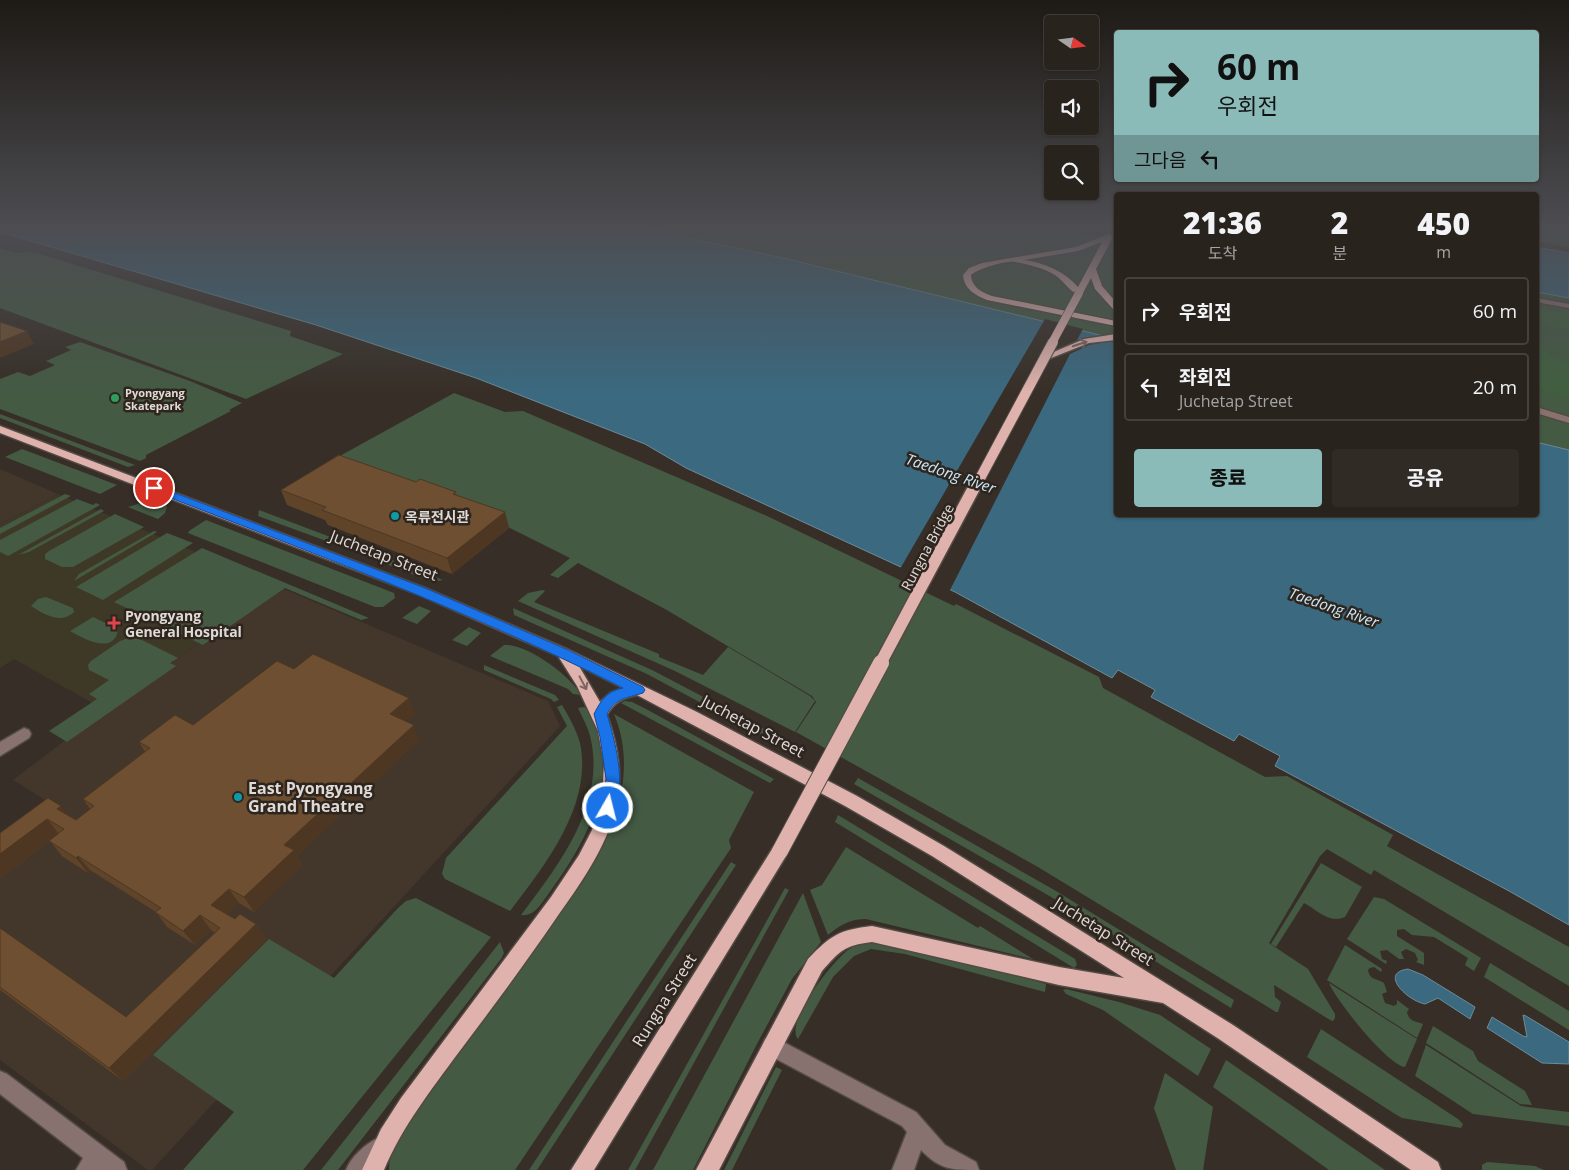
<!DOCTYPE html>
<html lang="ko">
<meta charset="utf-8">
<style>
body{margin:0;font-family:"Open Sans","Noto Sans KR",sans-serif;background:#312b26;color:#f1f3f6;height:100vh;display:flex;flex-direction:column;font-size:19px;white-space:nowrap}
*{box-sizing:border-box;margin:0}
p{font-size:16px;color:#a5a4a4}
.icon{flex:none;width:28px;height:28px;fill:none;stroke:currentColor;stroke-width:2;stroke-linecap:round;stroke-linejoin:round}
.map{position:relative;flex:1;overflow:hidden}
.side{position:absolute;left:1114px;top:192px;width:425px;height:325px;display:flex;flex-direction:column;background:#29231d;border-radius:5px;box-shadow:0 1px 4px #0004,0 0 0 1px #45403b}
.side>*{flex:none}
.hud{position:absolute;left:1114px;top:30px;width:425px;height:152px;border-radius:5px;box-shadow:0 1px 4px #0004,0 0 0 1px #45403b;background:#8bbbb9;color:#111;overflow:hidden}
.needle{width:32px;rotate:104deg}
.buttons{position:absolute;left:1044px;top:15px;display:grid;gap:10px}
.buttons a{display:grid;place-items:center;width:55px;height:55px;border-radius:5px;background:#29231d;box-shadow:0 1px 4px #0004,0 0 0 1px #45403b;font-size:25px}
.pin{position:absolute;display:grid;place-items:center;width:42px;height:42px;color:#fff;margin:-21px;border:2px solid #fff;border-radius:50%;box-shadow:0 1px 5px #0007}
.me{position:absolute;width:55px;margin:-28px;rotate:8deg;stroke-linejoin:round;filter:drop-shadow(0 0 4px #0008)}
.turn{display:flex;align-items:center;gap:18px;height:105px;padding:0 20px;font-size:22px}
.turn .icon{width:65px;height:65px;stroke-width:2.5}
.turn b{display:block;font-size:35px;line-height:42px}
.then{display:flex;align-items:center;height:48px;padding:0 20px;background:#0003;gap:10px;font-size:19px}
.eta{display:flex;justify-content:space-evenly;align-items:center;height:85px;text-align:center}
.eta b{font-size:30px;font-weight:800;line-height:35px}
.action{display:flex;gap:10px;margin-top:auto;padding:10px 20px}
.action a{flex:1;height:58px;border-radius:5px;background:#8bbbb9;color:#111;font-size:20px;font-weight:800;line-height:58px;text-align:center}
.action a+a{background:#312b26;color:#f1f3f6}
ul{padding:0;list-style:none}
li{display:flex;align-items:center;gap:15px;height:68px;margin:0 10px 8px;padding:0 10px;border:2px solid #45403b;border-radius:5px}
li div{flex:1}
li b{display:block;font-size:19px}
li em{font-style:normal}
.map>svg:first-child{display:block}
.built{fill:#43362a}
.medical{fill:#3e3826}
.green{fill:#445a43}
.forest{fill:#415f40}
.water{fill:#3b697f;stroke:#6c8b99}
.pier{fill:#372f27}
.lines{fill:none;stroke-linecap:round;stroke-linejoin:round}
.minor-casing{stroke:#524a43;stroke-width:3}
.major-casing{stroke:#524a43;stroke-width:3}
.minor{fill:#88726f;fill-rule:evenodd}
.major{fill:#dfb2ad;fill-rule:evenodd}
.major-bridge-far3-casing{stroke:#524a43;stroke-width:9;stroke-linecap:butt}
.major-bridge-far2-casing{stroke:#524a43;stroke-width:12;stroke-linecap:butt}
.major-bridge-far1-casing{stroke:#524a43;stroke-width:15;stroke-linecap:butt}
.major-bridge-casing{stroke:#524a43;stroke-width:18;stroke-linecap:butt}
.major-bridge-far3{stroke:#dfb2ad;stroke-width:8}
.major-bridge-far2{stroke:#dfb2ad;stroke-width:10}
.major-bridge-far1{stroke:#dfb2ad;stroke-width:12}
.major-bridge{stroke:#dfb2ad;stroke-width:16}
.wall{fill:#5f442a}
.shaded-wall{fill:#4e3722}
.building{fill:#6f4f31;stroke:#4e3722}
.oneway{stroke:#7d645e}
.route{fill:#1a73e8;stroke:#114b97}
.leisure-dot{fill:#2e9e5b;stroke:#2d251e;stroke-width:2}
.culture-dot{fill:#0f9aa8;stroke:#2d251e;stroke-width:2}
.health-dot{fill:#e0444e;stroke:#2d251e;stroke-width:2}
.labels{text-anchor:middle;dominant-baseline:central;stroke-width:5;stroke-linejoin:round;paint-order:stroke}
.far-poi-label{font-size:11px;font-weight:bold;fill:#e0dad6;stroke:#2d251e;text-anchor:start}
.poi-label{font-size:14px;font-weight:bold;fill:#e0dad6;stroke:#2d251e;text-anchor:start}
.street-label{font-size:14px;fill:#e0dad6;stroke:#2d251e}
.water-label{font-size:15px;font-style:italic;fill:#cae7f6;stroke:#2d251e}
.near-street-label{font-size:16px;fill:#e0dad6;stroke:#2d251e}
.near-poi-label{font-size:16px;font-weight:bold;fill:#e0dad6;stroke:#2d251e;text-anchor:start}
</style>
<div class="map">
<svg width="1569" height="1170" viewBox="0 0 1569 1170">
<rect width="100%" height="100%" fill="#372f27"/>
<path class="built" d="M0 469 58 494 0 524Z
M279 587 548 701 560 726 152 1170H148L0 1060V848L53 805 13 780 105 710Z"/>
<path class="medical" d="M58 494 279 587 105 710 14 659 0 668V524Z"/>
<path class="green" d="M646 229H1052L1116 237V339L783 258Z
M0 248 18 253 29 252 40 254 291 331 290 336 343 354 246 399 0 308Z
M1536 292 1569 298V450L1536 442Z
M80 342 190 381 242 403 229 410 231 411 146 455V458L140 461 0 409V379L18 372 30 376 55 365 46 361 71 350 65 347Z
M454 393 505 412 523 411 767 516 954 606 956 604 960 606 1099 677 1103 688 1265 777 1287 776 1393 835 1387 846 1569 947V986L1374 870 1371 875 1327 849 1320 856 1269 943 1308 969 1335 1014V1018L1333 1021 1330 1020 1274 985 1275 997 1281 1002 1278 1012H1276L1038 867 796 732 816 702 812 696 665 609 578 563 558 578 550 575 570 558 480 513 338 457Z
M0 414 135 465 128 467 0 418Z
M22 449 117 485 100 494 5 457Z
M65 494 71 496 0 534V528Z
M77 499 93 505 96 503 100 505 8 556 0 552V540Z
M151 500 165 504 167 507 165 513 158 519 128 507Z
M101 509 104 511 29 552 18 555Z
M259 510 341 541 329 542 258 516Z
M115 514 144 527 73 567H62L45 559V554L49 551Z
M206 520 394 593 395 598 383 607H375L188 533 189 531Z
M154 531 157 532 74 581 79 574Z
M167 533 193 543 103 600 76 587Z
M351 544 443 580 432 582 351 550 349 546Z
M202 548 369 618 361 620 285 588 203 645 114 602Z
M543 590 545 591 534 602 659 654V657L703 675 728 647 810 696 815 701 795 732 675 671 518 601 528 593Z
M46 597 73 608 74 612C61 625 43 614 31 606L38 599Z
M419 606 431 611 417 624 402 618Z
M513 608 652 670 797 746 793 752 647 674 514 615Z
M93 617 116 628 118 630C114 656 82 638 70 631Z
M469 627 481 633 467 646 452 640Z
M131 637 138 638 178 658 170 663 176 666 67 742 49 731 97 699 89 694 109 680 89 670 88 665 91 661 120 641Z
M504 645C527 644 570 675 581 695L573 694 568 689 490 656Z
M484 665 555 695 559 700 554 702 551 699 484 670Z
M625 701 632 702 646 709 774 779 770 783 621 703Z
M562 705C569 717 576 729 580 743 593 805 545 865 510 911L445 879 442 874 446 858 567 726 557 707Z
M583 707 588 708C600 731 604 753 602 779 597 821 574 859 549 893 542 902 535 917 521 915 558 866 605 806 591 740 589 729 583 719 578 708Z
M614 714 754 792 729 840 731 848 515 1170H389L390 1155 411 1115 584 880C615 830 638 771 614 714Z
M858 778 1056 891 1234 1000 1231 1008 1053 898 854 784Z
M838 815 1075 959 1077 965 1074 968 835 822Z
M846 847 978 928 980 926 1033 959 866 919C850 919 840 925 828 935L810 890 822 885Z
M731 862 736 865 537 1170H529Z
M1321 863 1362 887 1345 917C1329 924 1317 910 1304 903L1276 947 1271 944Z
M785 888 789 890 635 1170H628Z
M803 893 821 942 792 979 759 1040 693 1170H653Z
M1374 897 1384 899 1481 958 1474 971 1465 965 1468 958 1434 937 1412 935 1404 929 1397 930V936L1424 953V965L1416 962 1418 960 1415 953 1406 949 1401 952 1404 959H1399L1387 950 1380 951 1382 959 1387 961 1386 964 1347 939Z
M416 898 491 937 303 1170H183L234 1112 153 1055 269 939 334 978 398 908 406 901Z
M869 941 906 946 1046 984 1045 992 905 954 871 949 854 956 833 977 798 1039C784 1022 833 961 848 950 854 946 862 943 869 941Z
M500 942 504 953 501 959 338 1170H321Z
M1345 945 1382 969 1381 972 1374 967 1370 968 1368 970C1370 981 1377 978 1384 983L1387 992 1382 994 1385 1003 1394 1006 1397 1004V1000L1409 1009 1407 1012C1409 1022 1416 1021 1423 1024L1417 1038 1327 980Z
M1490 963 1569 1011V1030L1484 977Z
M1329 983 1417 1039 1405 1067C1387 1065 1336 1000 1329 983Z
M1066 989 1119 1002 1160 1015 1211 1049 1198 1076 1103 1010 1066 994 1063 990Z
M1433 1026 1473 1051 1478 1061 1525 1091 1532 1105 1520 1104 1426 1043Z
M1321 1029 1458 1119 1463 1124 1461 1128 1402 1118 1395 1114 1307 1057Z
M1426 1045 1521 1106 1569 1112V1126L1473 1114 1415 1076Z
M1226 1060 1385 1170H1329L1213 1087Z
M776 1067 782 1070 732 1170H724Z
M1165 1073 1213 1107 1203 1170H1176L1154 1108Z
M1487 1162 1535 1166 1544 1170H1482V1165Z"/>
<path class="forest" d="M1536 229H1569V247L1536 241Z
M1536 306 1569 313V330L1538 322 1540 319 1536 317Z
M1536 345C1546 353 1556 361 1569 362V398L1536 388Z"/>
<path class="water" d="M0 229H646L783 258 1116 339V515H1536V442L1569 450V925L1509 891 1275 766 1280 756 1239 734 1234 741 1151 697 1155 690 1118 670 1112 678 955 592 686 468 645 444 476 378 316 325 24 239 0 232Z
M1536 247 1569 253V298L1536 292Z
M1408 969 1423 975 1475 1007 1470 1019 1438 998 1425 1004C1408 1001 1378 973 1408 969Z
M1523 1015 1526 1016 1569 1042V1064L1542 1063 1487 1028 1492 1017 1523 1036 1527 1037Z"/>
<path class="pier" d="M1045 319 1083 329 1077 340 1108 335 1116 337V340L1089 345 1070 354 949 592 900 569Z"/>
<g class="lines">
<defs>
<path id="minor" d="M1536 298 1569 304V308L1536 302Z
M1536 407 1569 417V423L1536 413Z
M24 728 29 730 31 734 29 738 0 756V742Z
M772 1036 916 1112 945 1145 976 1162 979 1170C952 1170 940 1170 921 1150L914 1170H892L907 1132 902 1126 765 1053 762 1046 765 1039Z
M0 1071 7 1074 124 1162 127 1170H76L83 1158 0 1094Z
M378 1138 386 1141 389 1149 386 1157 372 1170H346C351 1157 365 1144 378 1138Z"/>
<path id="major" d="M1109 234 1113 237 1096 269 1102 286 1116 302V309H1113L1095 289 1091 278 1083 293 1079 295C1070 292 1064 281 1055 275 1044 268 1028 264 1015 262 1006 260 977 269 971 275 972 288 982 292 992 296L1116 321V326L987 300C975 295 964 289 963 275L969 268 982 263 1076 247ZM1102 242 1078 287C1064 271 1045 263 1024 260L1078 251Z
M1116 334V340L1089 343 1046 360 1042 357 1084 339Z
M0 426 425 588 569 650 697 712 857 796 944 846 1233 1025 1438 1162 1441 1170H1411L1219 1039 1163 1003 1059 985 872 942C843 946 841 950 822 971L719 1170H696L808 959C831 935 839 930 872 926L1059 967 1124 978 932 856 845 806 637 695C623 698 614 702 607 715 617 742 622 768 618 797 611 840 584 879 559 914 527 961 493 1007 459 1052 431 1090 402 1127 384 1170H362L381 1129 401 1098 551 897 579 855 592 830 602 798 604 764 598 731 577 686 558 656 417 594 0 433ZM579 666 623 688 610 693 600 702Z
M780 844 786 846 788 851 786 856 594 1170H571L774 846Z"/>
</defs>
<use href="#minor" class="minor-casing"/>
<use href="#major" class="major-casing"/>
<use href="#minor" class="minor"/>
<use href="#major" class="major"/>
<defs>
<path id="major-bridge-far3" d="M1052 343 1079 293"/>
<path id="major-bridge-far2" d="M976 486 1053 342"/>
<path id="major-bridge-far1" d="M880 664 976 484"/>
<path id="major-bridge" d="M780 851 881 663"/>
</defs>
<use href="#major-bridge-far3" class="major-bridge-far3-casing"/>
<use href="#major-bridge-far2" class="major-bridge-far2-casing"/>
<use href="#major-bridge-far1" class="major-bridge-far1-casing"/>
<use href="#major-bridge" class="major-bridge-casing"/>
<use href="#major-bridge-far3" class="major-bridge-far3"/>
<use href="#major-bridge-far2" class="major-bridge-far2"/>
<use href="#major-bridge-far1" class="major-bridge-far1"/>
<use href="#major-bridge" class="major-bridge"/>
</g>
<path class="wall" d="M416 482 456 492 457 496 505 512 509 528 452 574 328 525 325 520 287 505 281 490Z
M294 669 415 713 405 721 419 740 297 856 302 865 254 912 239 903 227 914 235 919 256 924 266 939 123 1081 0 990V928L126 1017 215 933 211 930 195 945 167 927 156 912 90 870 88 873 62 856 50 841 0 879 48 798 70 817 76 820 90 809 83 799 145 752 139 742 193 725Z"/>
<path class="shaded-wall" d="M27 331 34 344 0 358V342Z
M505 512 509 528 452 574 447 558Z
M409 698 415 713 396 729 390 714Z
M414 725 419 740 297 856 302 865 254 912 244 897 284 845Z
M61 806 73 821 57 809Z
M47 819 59 834 0 879V854Z
M78 856 90 870 88 873 76 858Z
M229 889 239 903 222 919 211 905Z
M200 915 211 930 195 945 183 931Z
M256 924 266 939 123 1081 109 1068Z"/>
<path class="building" d="M0 322 27 331 0 342Z
M339 455 416 482 420 479 456 492 453 494 505 512 447 558 322 510 326 507 281 490Z
M313 654 409 698 390 714 414 725 284 845 294 850 244 897 229 889 211 905 235 919 240 914 256 924 109 1068 0 987V928L126 1017 220 928 200 915 183 931 155 912 161 908 78 856 76 858 49 841 64 829 47 819 0 854V833L48 798 61 806 57 809 76 820 94 806 83 799 150 748 139 742 175 715 193 725 277 661 294 669Z"/>
<defs><path id="oneway-shaft" d="M-6 0H5M1.5-3L5.5 0L1.5 3" fill="none" stroke-width="1.6" stroke-linecap="round" stroke-linejoin="round" transform="scale(1.25)"/></defs>
<g class="oneway">
<use href="#oneway-shaft" transform="translate(1080 344) rotate(-18)"/>
<use href="#oneway-shaft" transform="translate(583 683) rotate(62)"/>
</g>
<linearGradient id="sky" x2="0" y2="1"><stop stop-color="#1e1a15"/><stop offset="0.58" stop-color="#4d4d52"/><stop offset="1" stop-color="#4d4d52" stop-opacity="0"/></linearGradient>
<rect width="1569" height="393" fill="url(#sky)"/>
<path class="route" d="M154 485 425 588 568 650 643 687 645 690 643 693C627 698 615 698 607 714 615 741 627 785 614 812L608 814 603 812 601 808 606 779 600 737 594 714C601 700 607 691 623 688 470 611 310 552 150 490L149 488Z"/>
<circle class="leisure-dot" cx="115" cy="398" r="5"/>
<g class="culture-dot">
<circle cx="395" cy="516" r="5"/>
<circle cx="238" cy="797" r="5"/>
</g>
<path class="health-dot" d="M111.5 615.5h5v5h5v5h-5v5h-5v-5h-5v-5h5z"/>
<g class="labels">
<g class="far-poi-label">
<text x="125" y="392">Pyongyang<tspan x="125" dy="13">Skatepark</tspan></text>
</g>
<g class="poi-label">
<text x="405" y="516">옥류전시관</text>
<text x="125" y="615">Pyongyang<tspan x="125" dy="16">General Hospital</tspan></text>
</g>
<g class="street-label">
<text transform="translate(927 547) rotate(-62)">Rungna Bridge</text>
</g>
<g class="water-label">
<text transform="translate(951 473) rotate(19)">Taedong River</text>
<text transform="translate(1334 607) rotate(19)">Taedong River</text>
</g>
<g class="near-street-label">
<text transform="translate(384 555) rotate(21)">Juchetap Street</text>
<text transform="translate(753 726) rotate(28)">Juchetap Street</text>
<text transform="translate(1104 931) rotate(32)">Juchetap Street</text>
<text transform="translate(664 1000) rotate(-58)">Rungna Street</text>
</g>
<g class="near-poi-label">
<text x="248" y="788">East Pyongyang<tspan x="248" dy="18">Grand Theatre</tspan></text>
</g>
</g>
</svg>
<div class="buttons">
<a><svg class="needle" viewBox="-14 -14 28 28"><path d="M0-13l5 13h-10z" fill="#e53935"/><path d="M0 13l5-13h-10z" fill="#a5a4a4"/></svg></a>
<a><svg class="icon" aria-label="sound" viewBox="0 0 24 24"><path d="M4 9h4l5-4v14l-5-4H4zM17 9q2 3 0 6"/></svg></a>
<a><svg class="icon" aria-label="search" viewBox="0 0 24 24"><circle cx="10" cy="10" r="6"/><path d="M15 15l6 6"/></svg></a>
</div>
<div class="pin" style="left:154px;top:488px;background:#d93025"><svg class="icon" aria-label="arrive" viewBox="0 0 24 24"><path d="M6 21V4h12l-3 4 3 4H6"/></svg></div>
<svg class="me" style="left:608px;top:808px" viewBox="-20 -20 40 40"><circle r="17" fill="#1a73e8" stroke="#fff" stroke-width="3"/><path d="M0-11L8 9 0 5-8 9z" fill="#fff"/></svg>
<div class="hud">
<div class="turn"><svg class="icon" aria-label="right" viewBox="0 0 24 24"><path d="M7 20v-9h11M14 6l5 5-5 5"/></svg><div><b>60 m</b>우회전</div></div>
<div class="then">그다음<svg class="icon" aria-label="left" viewBox="0 0 24 24"><path d="M17 20v-9H6M10 6l-5 5 5 5"/></svg></div>
</div>
<section class="side">
<div class="eta">
<div><b>21:36</b><p>도착</p></div>
<div><b>2</b><p>분</p></div>
<div><b>450</b><p>m</p></div>
</div>
<ul>
<li><svg class="icon" aria-label="right" viewBox="0 0 24 24"><path d="M7 20v-9h11M14 6l5 5-5 5"/></svg><div><b>우회전</b></div><em>60 m</em></li>
<li><svg class="icon" aria-label="left" viewBox="0 0 24 24"><path d="M17 20v-9H6M10 6l-5 5 5 5"/></svg><div><b>좌회전</b><p>Juchetap Street</p></div><em>20 m</em></li>
</ul>
<div class="action"><a>종료</a><a>공유</a></div>
</section>
</div>
